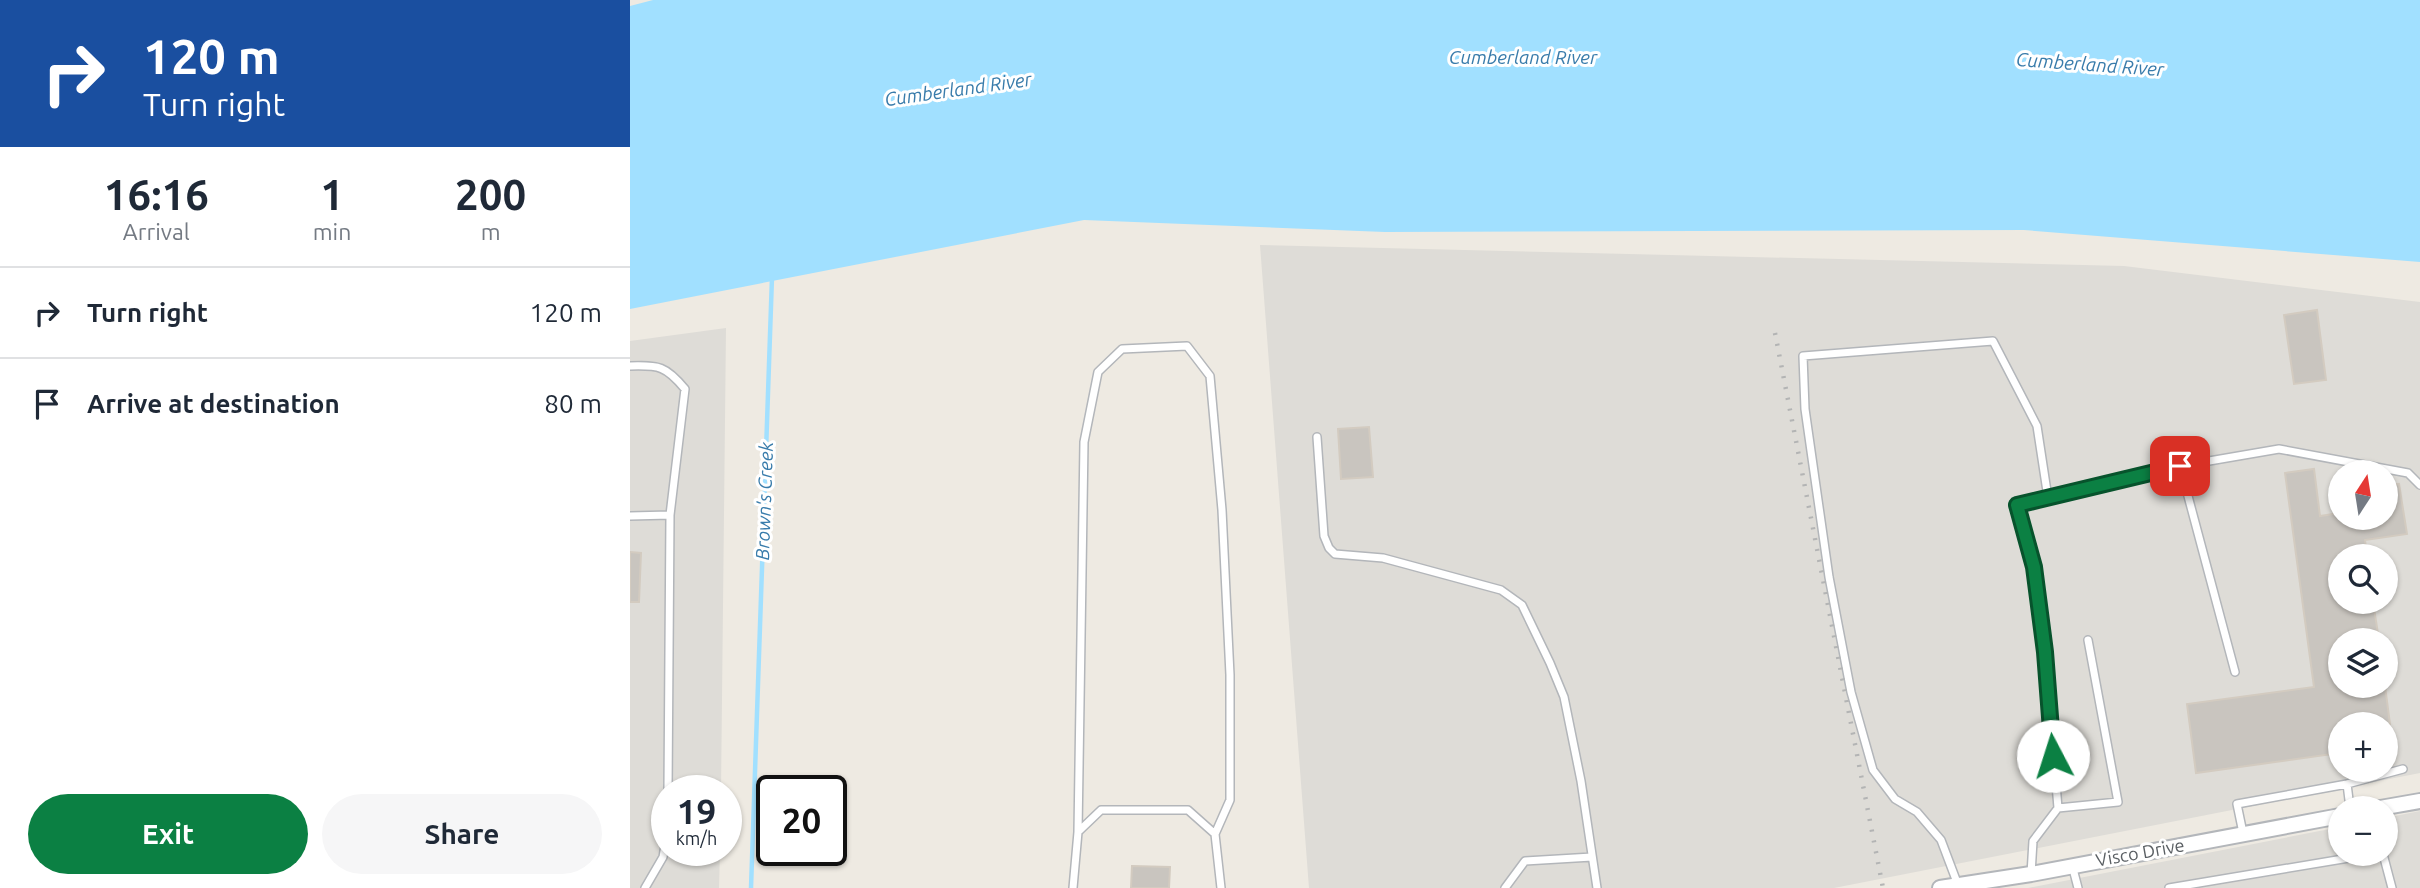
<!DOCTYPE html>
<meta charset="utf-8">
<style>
body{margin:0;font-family:Ubuntu,sans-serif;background:#f6f6f7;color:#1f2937;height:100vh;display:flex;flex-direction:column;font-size:26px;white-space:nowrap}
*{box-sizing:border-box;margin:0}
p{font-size:23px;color:#747a83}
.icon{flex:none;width:38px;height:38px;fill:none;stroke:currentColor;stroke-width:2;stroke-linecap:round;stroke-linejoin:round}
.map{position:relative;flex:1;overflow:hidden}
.sheet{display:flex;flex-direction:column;background:#fff;width:630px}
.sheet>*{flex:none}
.banner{background:#1a4fa0;color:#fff;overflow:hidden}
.needle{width:46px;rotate:12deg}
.controls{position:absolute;left:1698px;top:460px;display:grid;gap:14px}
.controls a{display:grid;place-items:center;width:70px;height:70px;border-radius:50%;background:#fff;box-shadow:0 2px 5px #0004;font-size:35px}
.speed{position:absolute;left:21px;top:775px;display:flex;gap:14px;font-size:35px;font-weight:700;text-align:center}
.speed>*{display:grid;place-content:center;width:91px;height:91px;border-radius:50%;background:#fff;box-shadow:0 2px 5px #0004;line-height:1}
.speed small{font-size:18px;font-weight:400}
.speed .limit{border:4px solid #111;border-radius:10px;background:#fff;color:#111}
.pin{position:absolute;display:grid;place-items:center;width:60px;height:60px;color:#fff;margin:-30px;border-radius:14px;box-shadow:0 4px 10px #0006}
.me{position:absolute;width:77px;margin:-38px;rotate:355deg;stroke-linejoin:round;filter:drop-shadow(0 0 5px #0008)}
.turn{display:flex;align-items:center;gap:24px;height:147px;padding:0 28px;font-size:32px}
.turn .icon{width:91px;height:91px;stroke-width:2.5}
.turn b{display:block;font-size:49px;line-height:60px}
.eta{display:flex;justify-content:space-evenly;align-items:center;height:119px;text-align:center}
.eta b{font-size:42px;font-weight:600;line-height:49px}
.action{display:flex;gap:14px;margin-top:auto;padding:14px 28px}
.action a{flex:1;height:80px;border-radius:42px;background:#0b8043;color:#fff;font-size:28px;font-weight:600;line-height:80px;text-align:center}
.action a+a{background:#f6f6f7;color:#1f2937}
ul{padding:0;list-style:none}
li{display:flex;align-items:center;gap:21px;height:91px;padding:0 28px;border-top:2px solid #e0e1e3}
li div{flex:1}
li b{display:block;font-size:26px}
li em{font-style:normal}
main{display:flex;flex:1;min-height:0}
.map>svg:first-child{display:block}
.industrial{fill:#dedcd7;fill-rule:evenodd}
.water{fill:#a1e0ff}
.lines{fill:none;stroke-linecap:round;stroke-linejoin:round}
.stream{stroke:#a1e0ff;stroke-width:4.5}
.building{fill:#c9c5bf;stroke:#d3cbc0;stroke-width:2}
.service-casing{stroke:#b3b6ba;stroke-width:10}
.minor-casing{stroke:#b3b6ba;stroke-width:18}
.service{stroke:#fff;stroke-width:7}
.minor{stroke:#fff;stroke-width:14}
.rail{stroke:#b3b4b4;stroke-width:4.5;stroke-dasharray:2 9;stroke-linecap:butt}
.route-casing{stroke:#07532c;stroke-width:18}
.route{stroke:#0b8043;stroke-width:12}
.labels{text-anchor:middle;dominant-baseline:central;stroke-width:6;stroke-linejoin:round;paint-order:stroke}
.street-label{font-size:18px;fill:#5a5f63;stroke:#fff}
.water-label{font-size:19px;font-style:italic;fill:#397cab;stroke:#fff}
</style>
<main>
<section class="sheet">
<div class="banner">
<div class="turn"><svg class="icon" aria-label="right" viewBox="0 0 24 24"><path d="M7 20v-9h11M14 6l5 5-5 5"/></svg><div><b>120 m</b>Turn right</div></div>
</div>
<div class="eta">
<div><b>16:16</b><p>Arrival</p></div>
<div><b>1</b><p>min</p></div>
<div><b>200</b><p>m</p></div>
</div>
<ul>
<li><svg class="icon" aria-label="right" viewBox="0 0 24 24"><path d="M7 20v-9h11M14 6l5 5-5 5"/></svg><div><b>Turn right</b></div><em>120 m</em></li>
<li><svg class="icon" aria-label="arrive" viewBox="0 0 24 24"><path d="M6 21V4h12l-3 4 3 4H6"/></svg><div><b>Arrive at destination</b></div><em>80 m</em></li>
</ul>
<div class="action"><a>Exit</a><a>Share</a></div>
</section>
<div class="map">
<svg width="1790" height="888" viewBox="0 0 1790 888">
<rect width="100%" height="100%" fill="#eeeae2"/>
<path class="industrial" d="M630 245 1494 266 1790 302V773L1204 888H679ZM1710 472H1755V518H1710ZM1710 556H1755V602H1710ZM1710 640H1755V686H1710ZM1710 724H1755V770H1710Z
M96 328 91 791H37V850L90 851 89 888H0V341Z
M1790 811V888H1398L1710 827V854H1755V818Z"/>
<path class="water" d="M23 0H1790V262L1394 230 755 232 454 220 0 309V6Z"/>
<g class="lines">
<path class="stream" d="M121 888 142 277"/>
</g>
<path class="building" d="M1687 310 1696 380 1664 384 1654 315Z
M739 427 743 477 711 479 708 429Z
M1684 469 1690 516 1710 513V518H1755V486L1769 484 1777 534 1735 540 1737 556H1710V602H1743L1749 640H1710V686H1755L1760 724H1710V753L1566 773 1557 704 1684 687 1655 473Z
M0 552 11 553 9 602H0Z
M502 866 540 867 539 888H501Z"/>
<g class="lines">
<defs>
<path id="service" d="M0 366C29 365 36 366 55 389L40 515
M687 437 694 536 699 548 705 554 753 558 871 590 892 605 920 663 934 697 951 781 967 888
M1550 466 1649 449 1778 473 1790 485
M0 516 40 515 38 791
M1717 784 1720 808
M1428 808 1488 802 1458 640
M448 832 454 442 468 372 492 349 557 346 580 376 592 510 600 675V800L585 834
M1613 833 1607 804 1717 784 1773 769
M1753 854 1762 888
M1442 865 1448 888
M1401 874 1403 841 1428 808 1415 652 1403 567 1387 505 1550 466 1605 672
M1328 885 1311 840 1287 812 1265 799 1243 770 1221 692 1199 577 1175 409 1173 356 1363 341 1407 426 1418 498
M15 888 33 857 37 834
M443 888 448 832 471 810H558L585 834 591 888
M875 888 895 861 962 857
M1539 888 1743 854"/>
<path id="minor" d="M1750 808 1790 801
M1310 888 1401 874 1710 816"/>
</defs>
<use href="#service" class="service-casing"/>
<use href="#minor" class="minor-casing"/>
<use href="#service" class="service"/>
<use href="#minor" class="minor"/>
<path class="rail" d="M1145 333 1253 888"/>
</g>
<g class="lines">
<defs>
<path id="route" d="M1423 756 1415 652 1404 567 1387 505 1550 466"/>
</defs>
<use href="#route" class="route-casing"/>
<use href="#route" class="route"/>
</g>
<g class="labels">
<g class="street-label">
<text transform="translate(1510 852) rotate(-10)">Visco Drive</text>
</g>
<g class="water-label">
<text x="893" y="57">Cumberland River</text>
<text transform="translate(1460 64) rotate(4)">Cumberland River</text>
<text transform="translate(328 89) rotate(-8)">Cumberland River</text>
<text transform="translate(134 501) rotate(-88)">Brown's Creek</text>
</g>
</g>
</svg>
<div class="controls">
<a><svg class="needle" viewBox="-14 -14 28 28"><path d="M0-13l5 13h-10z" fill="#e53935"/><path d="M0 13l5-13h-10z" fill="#747a83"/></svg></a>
<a><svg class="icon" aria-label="search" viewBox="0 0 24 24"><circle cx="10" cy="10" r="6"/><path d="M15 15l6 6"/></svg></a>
<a><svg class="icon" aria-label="layers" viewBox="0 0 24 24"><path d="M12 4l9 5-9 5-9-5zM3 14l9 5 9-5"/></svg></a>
<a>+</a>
<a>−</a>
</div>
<div class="speed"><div>19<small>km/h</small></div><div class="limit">20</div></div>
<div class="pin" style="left:1550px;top:466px;background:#d93025"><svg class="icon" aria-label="arrive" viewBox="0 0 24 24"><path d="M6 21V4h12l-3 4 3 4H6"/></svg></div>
<svg class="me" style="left:1423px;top:756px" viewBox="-20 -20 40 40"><circle r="19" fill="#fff"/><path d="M0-13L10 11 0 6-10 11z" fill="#0b8043"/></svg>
</div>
</main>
